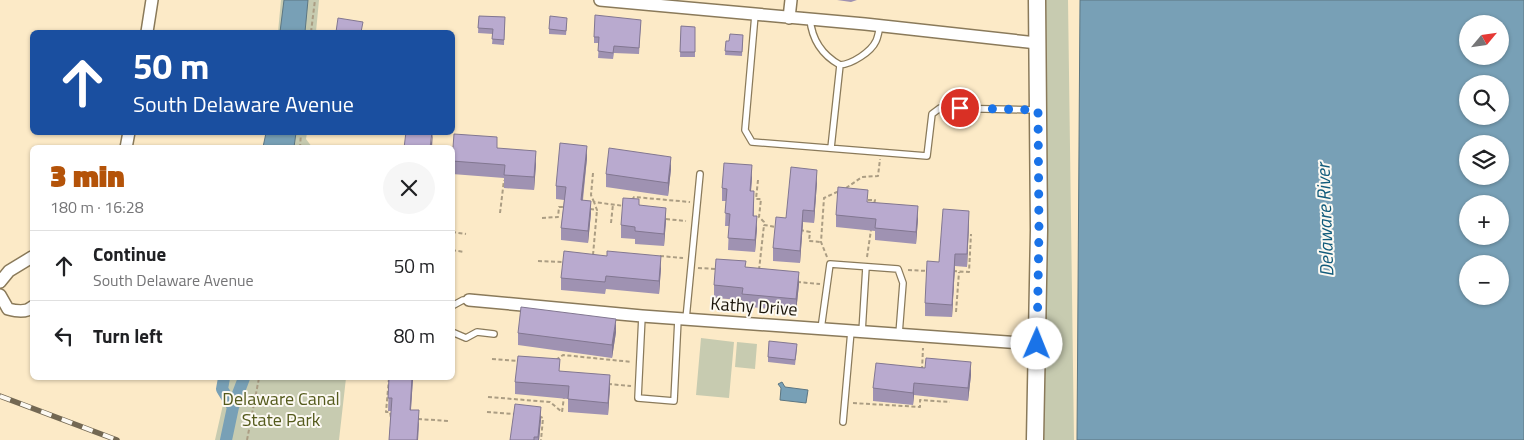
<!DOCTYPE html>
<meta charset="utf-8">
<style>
body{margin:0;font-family:"Titillium Web",sans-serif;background:#f6f6f6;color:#202124;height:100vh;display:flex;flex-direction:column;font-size:19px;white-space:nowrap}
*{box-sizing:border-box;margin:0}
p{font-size:16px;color:#757577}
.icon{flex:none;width:28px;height:28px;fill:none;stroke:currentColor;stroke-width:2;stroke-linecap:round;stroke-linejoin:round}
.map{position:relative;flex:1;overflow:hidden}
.details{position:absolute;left:30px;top:145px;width:425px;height:235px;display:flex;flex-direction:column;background:#fff;border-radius:8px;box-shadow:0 1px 4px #0004}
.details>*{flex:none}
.top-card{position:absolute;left:30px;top:30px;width:425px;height:105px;border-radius:8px;box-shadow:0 1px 4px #0004;background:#1a4fa0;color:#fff;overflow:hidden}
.needle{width:32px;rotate:61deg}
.fabs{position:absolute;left:1459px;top:15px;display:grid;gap:10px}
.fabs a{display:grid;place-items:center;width:50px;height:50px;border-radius:50%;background:#fff;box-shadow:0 1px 4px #0004;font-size:25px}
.pin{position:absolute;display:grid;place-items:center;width:42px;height:42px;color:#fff;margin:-21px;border:2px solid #fff;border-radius:50%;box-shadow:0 1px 5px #0007}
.me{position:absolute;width:55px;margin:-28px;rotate:1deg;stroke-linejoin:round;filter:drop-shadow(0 0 4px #0008)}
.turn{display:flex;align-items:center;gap:18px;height:105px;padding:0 20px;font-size:22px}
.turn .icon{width:65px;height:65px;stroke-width:2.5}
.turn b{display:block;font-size:35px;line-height:42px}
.round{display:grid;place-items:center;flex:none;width:52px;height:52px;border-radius:26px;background:#f6f6f6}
.overview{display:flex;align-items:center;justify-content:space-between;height:85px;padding:0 20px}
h1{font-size:30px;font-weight:800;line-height:38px;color:#b45309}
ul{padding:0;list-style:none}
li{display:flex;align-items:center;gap:15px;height:70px;padding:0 20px;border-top:1px solid #e0e0e0}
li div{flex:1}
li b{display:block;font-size:19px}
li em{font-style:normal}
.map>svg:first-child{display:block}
.green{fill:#c7cbb0}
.water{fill:#78a0b6;stroke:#5c7682;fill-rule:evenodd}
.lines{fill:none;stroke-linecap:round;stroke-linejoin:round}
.canal{stroke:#78a0b6;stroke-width:12}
.service-casing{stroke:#8a7a5a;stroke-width:8}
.minor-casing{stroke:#8a7a5a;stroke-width:14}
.secondary-casing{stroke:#8a7a5a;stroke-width:19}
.path{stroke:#ab9d83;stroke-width:2;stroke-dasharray:4 2.5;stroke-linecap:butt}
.service{stroke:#fff;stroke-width:5.5}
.minor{stroke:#fff;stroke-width:11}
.secondary{stroke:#fff;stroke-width:16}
.rail-casing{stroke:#736853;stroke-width:5.5}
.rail{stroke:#fcf9f2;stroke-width:4;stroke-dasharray:11;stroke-linecap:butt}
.wall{fill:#9f92b2}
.shaded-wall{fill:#827791}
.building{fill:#b9aacf;stroke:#827791}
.route{stroke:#1a73e8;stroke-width:9;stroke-dasharray:0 16.2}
.labels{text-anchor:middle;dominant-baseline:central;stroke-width:4;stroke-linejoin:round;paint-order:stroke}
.street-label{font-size:18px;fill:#1a1408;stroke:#fcf9f2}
.park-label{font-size:18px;fill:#545a1c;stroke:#fcf9f2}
.water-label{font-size:19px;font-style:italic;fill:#115b7b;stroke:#fcf9f2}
</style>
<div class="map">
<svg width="1524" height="440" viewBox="0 0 1524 440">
<rect width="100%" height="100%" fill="#fceac7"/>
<path class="green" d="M281 0H319L316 32H278Z
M1040 0H1068L1074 440H1035Z
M266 132 307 133 306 139 312 147 264 148Z
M701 338 734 342 729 398 696 395Z
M737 342 757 344 755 369 735 367Z
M229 378H346L339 440H215Z"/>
<path class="water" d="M284 0H308L305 32H280Z
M1080 0H1524V440H1077ZM1468 24H1500V56H1468ZM1468 84H1500V116H1468ZM1468 144H1500V176H1468ZM1468 204H1500V236H1468ZM1468 264H1500V296H1468Z
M266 133H296L294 147H263Z
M782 382 785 387 808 390 806 403 780 400 781 388 778 384Z"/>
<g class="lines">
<path class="canal" d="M224 378 222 389 233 407
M226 440 233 407 244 378"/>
<defs>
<path id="service" d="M755 15 745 130 752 142 927 156 932 114 940 108 1036 110
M810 19C812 40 822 55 840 65 852 64 871 52 876 41 878 37 879 30 880 26
M831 148 840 65
M452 306 463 300H469
M642 316 638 398 674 401 678 319
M686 319 700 174
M821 329 830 264 898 269 903 283 899 334
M452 332 466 338 477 332 494 334
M862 332 866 267
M843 422 851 331"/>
<path id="minor" d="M600 0 865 24 1037 43
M789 18 791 0
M147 32 152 0
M126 148 129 132
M0 282 9 271 32 257
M0 295 8 309C16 311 26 313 32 307
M469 300 642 316 1037 344"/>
<path id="secondary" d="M1035 440 1039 230 1037 0"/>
</defs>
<use href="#service" class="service-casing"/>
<use href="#minor" class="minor-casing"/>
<use href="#secondary" class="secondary-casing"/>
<path class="path" d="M311 32 315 0
M300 148 301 132
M593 173 591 195 594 202
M758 180 756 199H761L759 217 764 222V225L776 227
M846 188 862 177 878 176 880 159
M632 200 634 197 690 202
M868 200H875L874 204
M590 209 597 210 594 202 624 206
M500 213 504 180
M542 218 558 217 559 207H565
M666 219 686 221
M611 223 613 204
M800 230 810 232 809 241 821 242
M452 232 466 234
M452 250 464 252
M593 255 597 210
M660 256 683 258
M827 257 821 242 824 198 839 191
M867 257 871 230
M538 261 564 262
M698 268 716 269
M759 270 764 225
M908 270 928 271
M953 271 969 272 971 234
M797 282 820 284
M956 312 959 272
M452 354H455
M492 359 519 361
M556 360 563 355 632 362
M922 370 923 348
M389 378 386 412H390L391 418
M608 384 631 386
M488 397 550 402 562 412 564 397
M853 403 920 407V400L950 402
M244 406 254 400
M487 412 515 414
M539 416 543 418 541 440
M418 419 449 421
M247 440 259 378"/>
<use href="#service" class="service"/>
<use href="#minor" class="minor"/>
<use href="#secondary" class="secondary"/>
<defs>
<path id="rail" d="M0 396 117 440"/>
</defs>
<use href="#rail" class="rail-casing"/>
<use href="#rail" class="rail"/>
</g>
<path class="wall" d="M837 0H857L851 2Z
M479 16 505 17 504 45 492 44 493 34 478 33Z
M641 20 639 54 614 53 613 59 598 58 599 43H594V37Z
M567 23 566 35 549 34V29Z
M681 26 695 27V57H680Z
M743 35 742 56 725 55 726 41H729Z
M497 148 536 164 534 190 504 188V178L452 174V155Z
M587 158 583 200 591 213 588 243 561 240V228L564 200 556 199V186Z
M671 169 668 196 606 187V174Z
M752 177 751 191 754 203V216L757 228 755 252 728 250 729 226H725L726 201H722V188Z
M817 182 814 223 803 222 800 263 773 261V248L786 218Z
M868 202 918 219 916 244 875 240V231L836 227V215Z
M639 206 666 220 664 246 635 244V239L621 238V225Z
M969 223 967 267 955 266 952 317 925 316V303L939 262Z
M746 267 799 284 796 312 742 306V300L714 298V285Z
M661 268 659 294 606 289 605 294 561 290V278Z
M616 332 612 358 518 345V333Z
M797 349 795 365 768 362V357Z
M560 371 610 387 608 415 568 412V399L515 394V382Z
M971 375 968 401 914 395 913 405 873 401V388Z
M389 378H413L411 410 419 423 418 440H389L391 411H388Z
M541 419 539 440H510Z"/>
<path class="shaded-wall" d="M433 132 432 148H430Z
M587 146V158L581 212V200Z
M536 151V164L534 190V177Z
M671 157V169L668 196V183Z
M752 165V177L750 203V191Z
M817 170V182L814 223V211Z
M591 201V213L588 243V231Z
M918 206V219L916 244V232Z
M666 208V220L664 246V234Z
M803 210V222L800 263V251Z
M969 211V223L967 267V254Z
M757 216V228L755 252V240Z
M955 254V266L952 317V305Z
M661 256V268L659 294V281Z
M799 272V284L796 312V299Z
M616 319V332L612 358V345Z
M971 362V375L968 401V388Z
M610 375V387L608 415V403Z
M412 378H413L410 422V410Z
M914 383V395L913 405V393Z
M541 407V419L539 440H538Z
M419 410 418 440H417Z"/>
<path class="building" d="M595 15 641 20 639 48 614 46 613 53 598 51 599 37H594Z
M479 16 505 17 504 40 492 39 493 29 478 28Z
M550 16 567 18 566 31 549 29Z
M338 18 363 22 361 32H336Z
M681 26 695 27V52H680Z
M730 34 743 35 742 52 725 51 726 41H729Z
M406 132H432L430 148H404Z
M454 134 497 137V148L536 151 534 177 504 175 505 165 452 161Z
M560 143 587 146 581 200 591 201 588 231 561 228 566 187 556 186Z
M609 148 671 157 668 183 606 174Z
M724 163 752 165 750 191H754L753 216H757L755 240 728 238 730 214 725 213 727 189 722 188Z
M791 167 817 170 814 211 803 210 800 251 773 248 776 217 786 218Z
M838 187 868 190 867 202 918 206 916 232 875 228 876 219 836 215Z
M623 198 639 199V205L666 208 664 234 635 231V227L621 225Z
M943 209 969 211 967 254H955L952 305 925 303 927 261 939 262Z
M564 251 607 256V251L661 256 659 281 606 276 605 282 561 278Z
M716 259 746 261 745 267 799 272 796 299 742 294 743 288 714 285Z
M521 307 616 319 612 345 518 333Z
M769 341 797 344 795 360 768 357Z
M518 356 560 359 559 371 610 375 608 403 568 399 569 386 515 382Z
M926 358 971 362 968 388 914 383 913 393 873 388 876 363 925 368Z
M389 378H412L410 410H419L417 440H389L392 398H388Z
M515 404 541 407 538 437H534V440H510Z"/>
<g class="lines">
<path class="route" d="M960 108 1038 110 1039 230 1037 344"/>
</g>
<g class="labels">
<g class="street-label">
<text transform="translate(754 306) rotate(4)">Kathy Drive</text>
</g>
<g class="park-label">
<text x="281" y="398">Delaware Canal<tspan x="281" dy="21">State Park</tspan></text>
</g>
<g class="water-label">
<text transform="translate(1324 220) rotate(-92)">Delaware River</text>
</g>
</g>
</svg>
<div class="fabs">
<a><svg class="needle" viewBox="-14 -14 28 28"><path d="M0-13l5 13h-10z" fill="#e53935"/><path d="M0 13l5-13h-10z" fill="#757577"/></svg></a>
<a><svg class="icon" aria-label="search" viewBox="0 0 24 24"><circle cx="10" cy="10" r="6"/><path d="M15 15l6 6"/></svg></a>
<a><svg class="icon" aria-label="layers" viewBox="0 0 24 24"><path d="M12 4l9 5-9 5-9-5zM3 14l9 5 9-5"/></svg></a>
<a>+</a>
<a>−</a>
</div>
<div class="pin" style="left:960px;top:108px;background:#d93025"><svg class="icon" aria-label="arrive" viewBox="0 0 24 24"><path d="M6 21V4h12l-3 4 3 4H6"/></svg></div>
<svg class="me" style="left:1037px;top:344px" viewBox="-20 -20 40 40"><circle r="19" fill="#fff"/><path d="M0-13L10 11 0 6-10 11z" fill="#1a73e8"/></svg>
<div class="top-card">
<div class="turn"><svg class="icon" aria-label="ahead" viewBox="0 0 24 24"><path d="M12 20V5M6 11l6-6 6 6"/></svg><div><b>50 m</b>South Delaware Avenue</div></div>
</div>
<section class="details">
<div class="overview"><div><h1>3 min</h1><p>180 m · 16:28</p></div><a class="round"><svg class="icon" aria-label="close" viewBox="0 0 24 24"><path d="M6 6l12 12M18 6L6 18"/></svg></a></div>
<ul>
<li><svg class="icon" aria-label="ahead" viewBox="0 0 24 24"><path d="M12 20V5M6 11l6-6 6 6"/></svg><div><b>Continue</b><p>South Delaware Avenue</p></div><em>50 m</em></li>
<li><svg class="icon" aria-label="left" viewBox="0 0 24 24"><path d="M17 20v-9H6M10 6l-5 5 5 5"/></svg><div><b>Turn left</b></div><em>80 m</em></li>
</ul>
</section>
</div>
